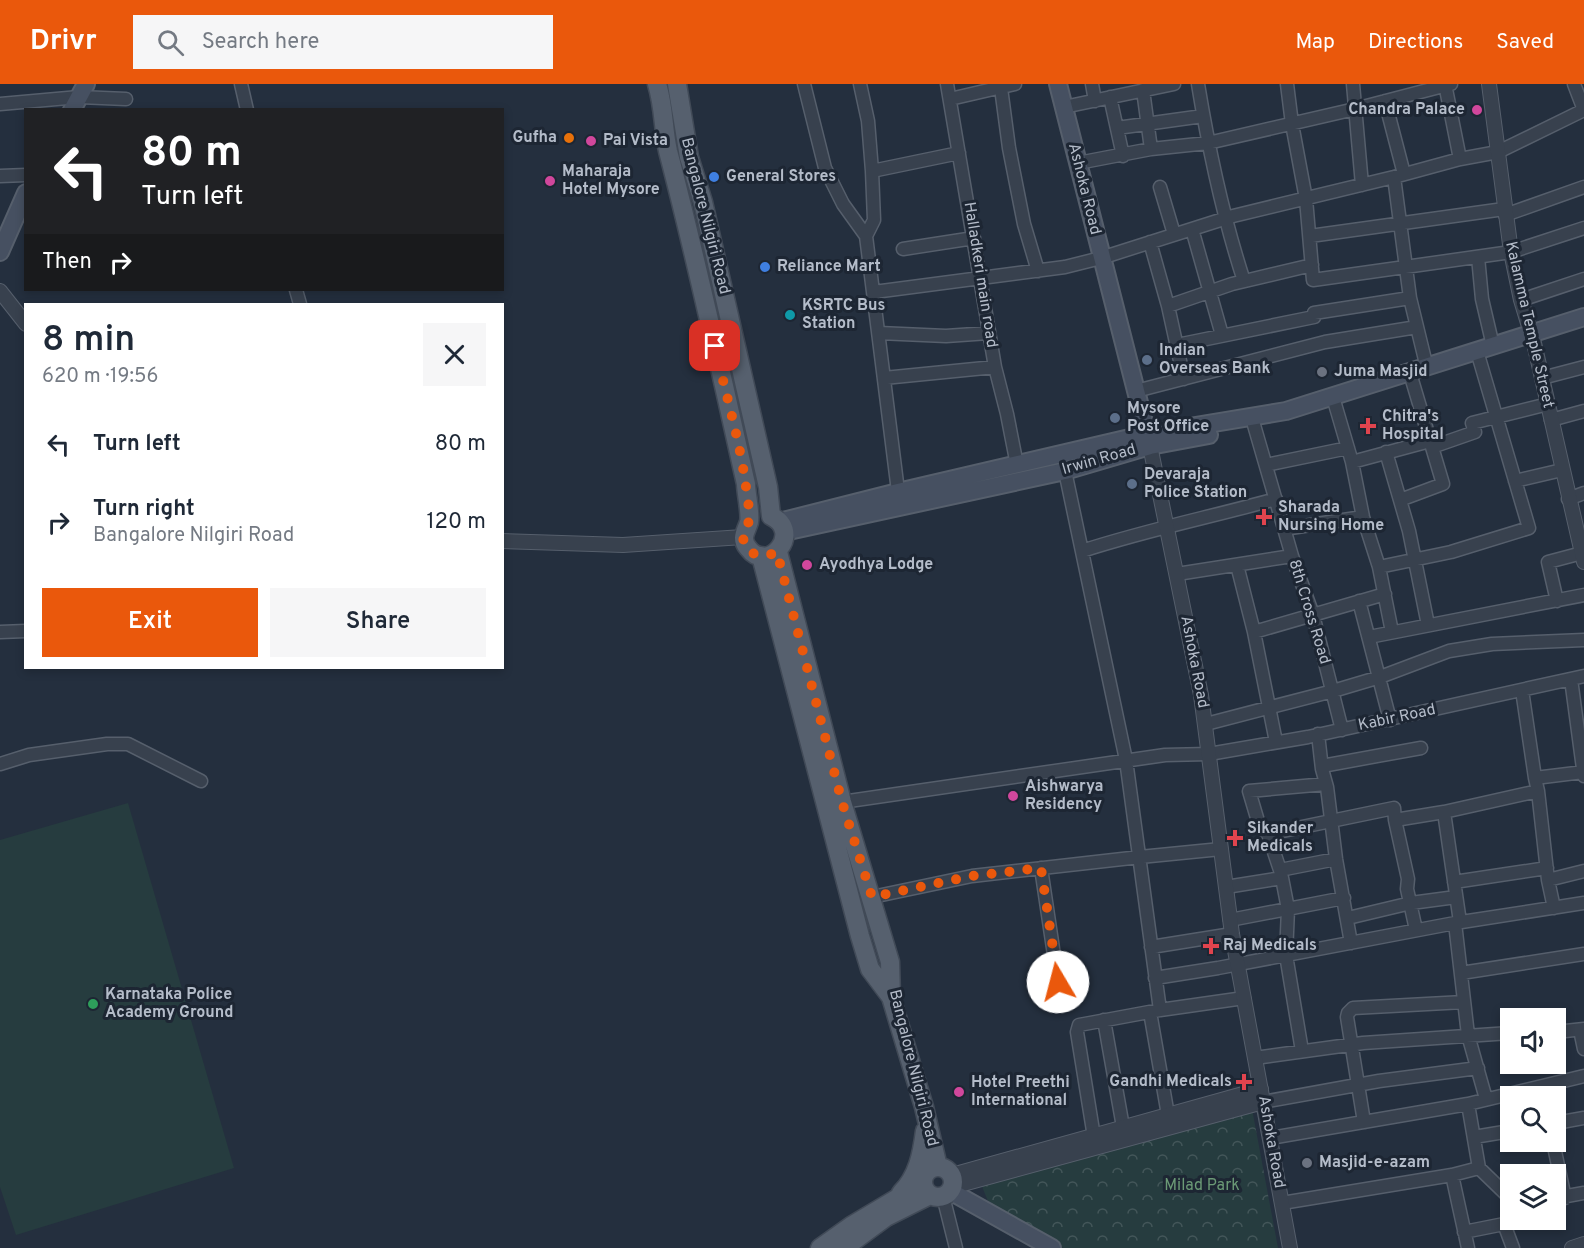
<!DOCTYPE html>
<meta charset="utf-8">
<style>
body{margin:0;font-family:Overpass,sans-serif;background:#f6f6f7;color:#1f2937;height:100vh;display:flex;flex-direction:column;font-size:22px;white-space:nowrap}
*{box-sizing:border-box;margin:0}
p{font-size:20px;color:#747a83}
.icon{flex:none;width:33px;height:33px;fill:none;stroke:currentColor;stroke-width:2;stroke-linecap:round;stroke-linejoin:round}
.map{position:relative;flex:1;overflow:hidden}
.panel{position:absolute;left:24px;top:219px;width:480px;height:366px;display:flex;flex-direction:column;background:#fff;border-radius:0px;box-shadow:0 3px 9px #0003}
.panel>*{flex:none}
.top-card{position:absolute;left:24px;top:24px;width:480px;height:183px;border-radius:0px;box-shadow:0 3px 9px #0003;background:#202124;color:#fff;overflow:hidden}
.buttons{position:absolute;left:1500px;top:924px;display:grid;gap:12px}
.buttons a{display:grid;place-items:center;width:66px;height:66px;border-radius:0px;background:#fff;box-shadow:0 3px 9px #0003;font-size:30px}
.pin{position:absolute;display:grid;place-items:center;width:51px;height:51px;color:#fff;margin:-26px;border-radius:12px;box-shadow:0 3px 9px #0006}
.me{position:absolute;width:66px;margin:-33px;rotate:352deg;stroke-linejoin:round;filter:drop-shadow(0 0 4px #0008)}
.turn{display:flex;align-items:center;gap:21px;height:126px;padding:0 18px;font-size:27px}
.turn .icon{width:78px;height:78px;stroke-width:2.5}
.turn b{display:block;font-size:42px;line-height:51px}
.then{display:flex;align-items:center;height:57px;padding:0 18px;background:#0003;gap:12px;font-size:22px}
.round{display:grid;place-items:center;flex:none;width:63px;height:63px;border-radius:0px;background:#f6f6f7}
.overview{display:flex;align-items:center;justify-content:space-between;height:102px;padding:0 18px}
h1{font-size:36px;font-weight:600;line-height:45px}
.button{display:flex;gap:12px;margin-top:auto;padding:12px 18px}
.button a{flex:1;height:69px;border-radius:0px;background:#ea580c;color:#fff;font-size:24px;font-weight:600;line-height:69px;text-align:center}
.button a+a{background:#f6f6f7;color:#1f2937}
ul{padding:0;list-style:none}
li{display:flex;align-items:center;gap:18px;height:78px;padding:0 18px}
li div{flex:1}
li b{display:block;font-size:22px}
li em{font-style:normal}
header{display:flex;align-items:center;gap:36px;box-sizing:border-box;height:84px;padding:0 30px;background:#ea580c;color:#fff}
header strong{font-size:28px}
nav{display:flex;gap:33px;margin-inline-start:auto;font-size:21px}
.search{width:420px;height:54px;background:#f6f6f7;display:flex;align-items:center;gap:15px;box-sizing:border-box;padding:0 21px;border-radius:0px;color:#747a83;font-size:22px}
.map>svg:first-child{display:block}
.green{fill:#263c3f}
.park{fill:url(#park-crowns)}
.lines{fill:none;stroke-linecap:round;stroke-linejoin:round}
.minor-casing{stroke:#565f6c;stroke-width:15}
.tertiary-casing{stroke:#565f6c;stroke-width:16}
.secondary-casing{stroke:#565f6c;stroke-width:20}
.primary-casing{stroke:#414a57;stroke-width:21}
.minor{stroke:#38414e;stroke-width:12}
.tertiary{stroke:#38414e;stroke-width:14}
.secondary{stroke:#465061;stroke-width:16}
.primary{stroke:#56606e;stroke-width:18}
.route{stroke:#ea580c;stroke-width:10;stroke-dasharray:0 18}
.hotel-dot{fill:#d1479c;stroke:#1d2633;stroke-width:2}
.food-dot{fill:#e8710a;stroke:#1d2633;stroke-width:2}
.shop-dot{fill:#3f7fe0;stroke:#1d2633;stroke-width:2}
.culture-dot{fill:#0f9aa8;stroke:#1d2633;stroke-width:2}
.service-dot{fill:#5c6f8a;stroke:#1d2633;stroke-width:2}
.worship-dot{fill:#6b7280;stroke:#1d2633;stroke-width:2}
.health-dot{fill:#e0444e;stroke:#1d2633;stroke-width:2}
.leisure-dot{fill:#2e9e5b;stroke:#1d2633;stroke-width:2}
.labels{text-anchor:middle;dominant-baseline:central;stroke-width:6;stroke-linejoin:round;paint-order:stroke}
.poi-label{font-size:16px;font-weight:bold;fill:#b4bcc9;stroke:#1d2633;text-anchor:start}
.street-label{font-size:16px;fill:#b4bcc9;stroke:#1d2633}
.park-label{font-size:16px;fill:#6b9a76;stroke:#1d2633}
</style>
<header>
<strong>Drivr</strong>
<div class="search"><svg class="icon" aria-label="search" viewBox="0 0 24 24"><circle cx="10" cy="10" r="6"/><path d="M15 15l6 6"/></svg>Search here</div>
<nav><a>Map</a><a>Directions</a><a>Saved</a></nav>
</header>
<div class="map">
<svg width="1584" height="1164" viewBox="0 0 1584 1164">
<defs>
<pattern id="park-crowns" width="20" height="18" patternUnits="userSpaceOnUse" patternTransform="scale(1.5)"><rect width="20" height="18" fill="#263c3f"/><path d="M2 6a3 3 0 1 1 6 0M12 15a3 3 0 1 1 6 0" fill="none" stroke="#435659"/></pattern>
</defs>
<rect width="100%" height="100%" fill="#242f3e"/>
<path class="green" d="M128 719 234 1084 16 1151 0 1103V756Z"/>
<path class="park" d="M1252 1025 1278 1164H1063L988 1117 981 1100Z"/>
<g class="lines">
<defs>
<path id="minor" d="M241 0 247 26
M804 0 825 84 843 120 866 152 899 415
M860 0 868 37 872 87 874 136 866 152
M947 0 995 283 1007 330 1017 381
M1092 0 1095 17
M1198 0C1209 67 1223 133 1244 197
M1287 0 1292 40 1306 115 1313 196 1511 168 1584 144
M1353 0 1362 101
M1445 0 1460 75
M1574 0 1584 26
M1001 4 1009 64 1024 140 1038 187
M1143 6 1151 65
M1110 13 1123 72
M950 15 1015 0
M1385 17 1404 90
M0 20 79 13 126 15
M1064 23 1174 0
M1117 44 1203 32
M1078 79 1151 65 1208 59 1355 25 1451 0
M872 87 959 69
M0 92 26 91
M1394 93 1410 214 1427 284
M1160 103 1174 150
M1505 131 1584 103
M1192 145 1222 251
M1310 152 1504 125
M1150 158 1168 222 1232 200 1312 181
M903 165 974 154
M1478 173 1482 215 1493 262
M296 206 300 220
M874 208 1065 183 1101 174 1233 132 1394 93 1460 75 1498 68 1584 26
M1521 216 1584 195
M1168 222 1184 295
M879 249 946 252 989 249
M1177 261 1309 234 1314 233V229L1410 214
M884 294 995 283
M1542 294 1584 283
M1136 307 1325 258 1417 243
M1335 320 1352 378 1363 433 1379 483
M1551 336 1584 327
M1254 341 1292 472 1313 531 1342 646
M1432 363 1475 348 1472 339 1548 320
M1386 368 1409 447 1428 541
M1352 378 1430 357
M1266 381 1348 364
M1065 387 1126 676 1160 926
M1515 397 1562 386
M1568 415 1584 409
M1400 416 1443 400 1412 296
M1284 445 1363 433
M1082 467C1146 446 1211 433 1276 415
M1237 481 1254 548 1276 658
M1177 490 1292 472
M1359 517 1390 636
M1557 517 1548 478 1582 469
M0 548 26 547
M1254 548 1385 510
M1392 548 1379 483 1451 468 1529 444 1479 274
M1369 553 1584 511
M1571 595 1584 692
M1522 606 1535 694 1584 688
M1206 640 1333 607 1380 593 1449 567 1492 560 1584 556
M1318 650 1322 685 1327 703 1336 775 1351 859
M0 680 29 671 107 660H128L201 697
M1322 682 1421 664
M1326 700 1249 707 1260 744 1268 750 1394 724 1395 736
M1538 707 1548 796 1554 824
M842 718 1165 671 1209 670 1308 653 1584 592
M1268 750 1280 786
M1041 784 1058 898
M1282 794 1288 825 1286 871 1302 967
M1548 796 1584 787
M1454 798 1547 784
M1226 803 1282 794 1280 786 1336 775
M872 813 972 792 1140 773 1221 765
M1348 834 1411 819 1456 813
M1230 836 1344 814
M1460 838 1444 728 1538 707 1535 694
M1455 839 1468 951 1486 1015
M1416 846 1407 805 1408 795 1395 736 1444 728
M1151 863 1232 850
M1461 889 1584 870
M1155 894 1218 884 1455 839 1584 819
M1150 928 1168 1031
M1104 936 1123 1043
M1580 946 1584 965
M1556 948 1584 945
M1255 974 1363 959 1510 949
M1263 1018 1379 997 1478 984
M1468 1020 1479 1084 1510 1114
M1364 1038 1347 933 1348 929 1353 924 1464 918
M1556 1039 1584 1034
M1474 1053 1510 1047
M1270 1054 1468 1020 1584 992
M1553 1058 1565 1114
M1095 1059 1077 948 1079 941 1160 926 1244 914
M1452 1091 1468 1164
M943 1112 956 1164
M1556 1114 1584 1109
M1282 1119 1452 1091 1479 1084
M1464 1148 1504 1140 1513 1164"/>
<path id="tertiary" d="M1489 0 1511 168 1521 216 1534 259 1584 478
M0 207 26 240
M1148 352 1201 611 1232 850 1290 1164
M502 457 623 461 743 453
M952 1091 1261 1005
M952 1103 1263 1018
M1572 1164 1584 1160"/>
<path id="secondary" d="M1058 0 1147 350
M72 26 86 0
M0 168 26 109
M779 438 898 408 1147 350 1286 327 1584 233
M784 448 1065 387 1150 362 1209 351
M950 1107 1052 1164"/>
<path id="primary" d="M657 0C664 22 663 45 668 67 697 177 721 289 746 400 746 409 751 430 749 438 746 448 740 454 748 464 768 491 804 448 771 432L768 403 703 118 689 73 677 0
M778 468 842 718 890 878 891 913 924 1023 938 1083
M761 472 860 852 870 885 891 913
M923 1098a15 15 0 1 1 30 0a15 15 0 1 1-30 0Z
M901 1109C918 1092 922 1070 925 1047
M820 1164 851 1142 923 1099
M844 1164 886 1133 930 1111"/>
</defs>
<use href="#minor" class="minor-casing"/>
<use href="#tertiary" class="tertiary-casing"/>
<use href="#secondary" class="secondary-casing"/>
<use href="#primary" class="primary-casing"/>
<use href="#minor" class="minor"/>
<use href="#tertiary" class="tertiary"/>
<use href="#secondary" class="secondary"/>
<use href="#primary" class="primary"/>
</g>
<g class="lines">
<path class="route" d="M715 262C725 308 740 357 746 403 747 413 750 425 749 435 748 445 740 451 745 461 752 474 766 473 777 468L842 718 872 813 972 792 1041 784 1058 898"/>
</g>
<g class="hotel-dot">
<circle cx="1477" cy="26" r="6"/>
<circle cx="591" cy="57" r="6"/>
<circle cx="550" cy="97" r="6"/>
<circle cx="807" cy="481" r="6"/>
<circle cx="1013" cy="712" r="6"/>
<circle cx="959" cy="1008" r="6"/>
</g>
<circle class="food-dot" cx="569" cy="54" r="6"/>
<g class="shop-dot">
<circle cx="714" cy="93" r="6"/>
<circle cx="765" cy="183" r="6"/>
</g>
<circle class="culture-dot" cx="790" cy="231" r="6"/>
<g class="service-dot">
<circle cx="1147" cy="276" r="6"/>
<circle cx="1115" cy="334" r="6"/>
<circle cx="1132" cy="400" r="6"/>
</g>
<g class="worship-dot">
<circle cx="1322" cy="288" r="6"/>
<circle cx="1307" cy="1079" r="6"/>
</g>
<g class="health-dot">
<path d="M1365 333h6v6h6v6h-6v6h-6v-6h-6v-6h6z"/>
<path d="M1261 424h6v6h6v6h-6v6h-6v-6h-6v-6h6z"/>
<path d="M1232 745h6v6h6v6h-6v6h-6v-6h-6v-6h6z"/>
<path d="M1208 853h6v6h6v6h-6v6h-6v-6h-6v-6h6z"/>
<path d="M1241 989h6v6h6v6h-6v6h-6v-6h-6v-6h6z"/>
</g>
<circle class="leisure-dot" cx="93" cy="920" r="6"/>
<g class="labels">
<g class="poi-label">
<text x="1465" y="26" text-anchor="end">Chandra Palace</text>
<text x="557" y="54" text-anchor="end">Gufha</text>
<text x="603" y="57">Pai Vista</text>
<text x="562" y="88">Maharaja<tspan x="562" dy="18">Hotel Mysore</tspan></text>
<text x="726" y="93">General Stores</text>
<text x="777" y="183">Reliance Mart</text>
<text x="802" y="222">KSRTC Bus<tspan x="802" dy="18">Station</tspan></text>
<text x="1159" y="267">Indian<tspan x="1159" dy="18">Overseas Bank</tspan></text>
<text x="1334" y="288">Juma Masjid</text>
<text x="1127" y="325">Mysore<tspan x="1127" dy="18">Post Office</tspan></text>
<text x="1382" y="333">Chitra's<tspan x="1382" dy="18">Hospital</tspan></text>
<text x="1144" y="391">Devaraja<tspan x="1144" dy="18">Police Station</tspan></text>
<text x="1278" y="424">Sharada<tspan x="1278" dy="18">Nursing Home</tspan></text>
<text x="819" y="481">Ayodhya Lodge</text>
<text x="1025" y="703">Aishwarya<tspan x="1025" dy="18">Residency</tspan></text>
<text x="1247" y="745">Sikander<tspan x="1247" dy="18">Medicals</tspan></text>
<text x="1223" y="862">Raj Medicals</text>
<text x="105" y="911">Karnataka Police<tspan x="105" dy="18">Academy Ground</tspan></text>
<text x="1232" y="998" text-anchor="end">Gandhi Medicals</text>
<text x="971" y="999">Hotel Preethi<tspan x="971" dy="18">International</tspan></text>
<text x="1319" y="1079">Masjid-e-azam</text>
</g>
<g class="street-label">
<text transform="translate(1084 105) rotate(76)">Ashoka Road</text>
<text transform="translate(705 132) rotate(76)">Bangalore Nilgiri Road</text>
<text transform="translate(980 191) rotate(81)">Halladkeri main road</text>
<text transform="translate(1529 241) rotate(77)">Kalamma Temple Street</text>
<text transform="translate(1099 376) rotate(-16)">Irwin Road</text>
<text transform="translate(1309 528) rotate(73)">8th Cross Road</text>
<text transform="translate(1194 578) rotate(79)">Ashoka Road</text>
<text transform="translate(1397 634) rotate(-12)">Kabir Road</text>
<text transform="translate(913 984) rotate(76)">Bangalore Nilgiri Road</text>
<text transform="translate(1271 1058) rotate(80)">Ashoka Road</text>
</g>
<g class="park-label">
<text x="1202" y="1102">Milad Park</text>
</g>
</g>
</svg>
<div class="buttons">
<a><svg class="icon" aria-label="sound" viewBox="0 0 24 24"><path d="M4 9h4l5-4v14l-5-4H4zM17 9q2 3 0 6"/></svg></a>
<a><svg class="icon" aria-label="search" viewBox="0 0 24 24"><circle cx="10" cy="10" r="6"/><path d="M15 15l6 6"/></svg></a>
<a><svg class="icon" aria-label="layers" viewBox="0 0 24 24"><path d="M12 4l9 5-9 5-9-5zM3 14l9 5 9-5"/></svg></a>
</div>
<div class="pin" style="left:715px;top:262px;background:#d93025"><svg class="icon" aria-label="arrive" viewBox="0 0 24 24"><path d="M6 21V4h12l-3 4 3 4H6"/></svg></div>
<svg class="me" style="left:1058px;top:898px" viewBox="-20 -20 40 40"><circle r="19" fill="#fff"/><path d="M0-13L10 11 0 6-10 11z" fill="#ea580c"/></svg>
<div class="top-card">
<div class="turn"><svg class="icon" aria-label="left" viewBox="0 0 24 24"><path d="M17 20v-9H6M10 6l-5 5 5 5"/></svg><div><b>80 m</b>Turn left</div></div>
<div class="then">Then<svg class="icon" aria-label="right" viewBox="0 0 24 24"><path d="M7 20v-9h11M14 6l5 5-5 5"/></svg></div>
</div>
<section class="panel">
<div class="overview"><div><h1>8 min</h1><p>620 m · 19:56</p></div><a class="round"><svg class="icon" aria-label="close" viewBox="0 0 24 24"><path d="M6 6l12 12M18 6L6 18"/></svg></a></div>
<ul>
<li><svg class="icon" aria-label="left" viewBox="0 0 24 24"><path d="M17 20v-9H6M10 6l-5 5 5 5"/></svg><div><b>Turn left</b></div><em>80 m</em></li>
<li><svg class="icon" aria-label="right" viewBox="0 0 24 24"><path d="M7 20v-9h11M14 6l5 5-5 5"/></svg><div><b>Turn right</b><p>Bangalore Nilgiri Road</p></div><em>120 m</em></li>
</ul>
<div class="button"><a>Exit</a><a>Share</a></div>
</section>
</div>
